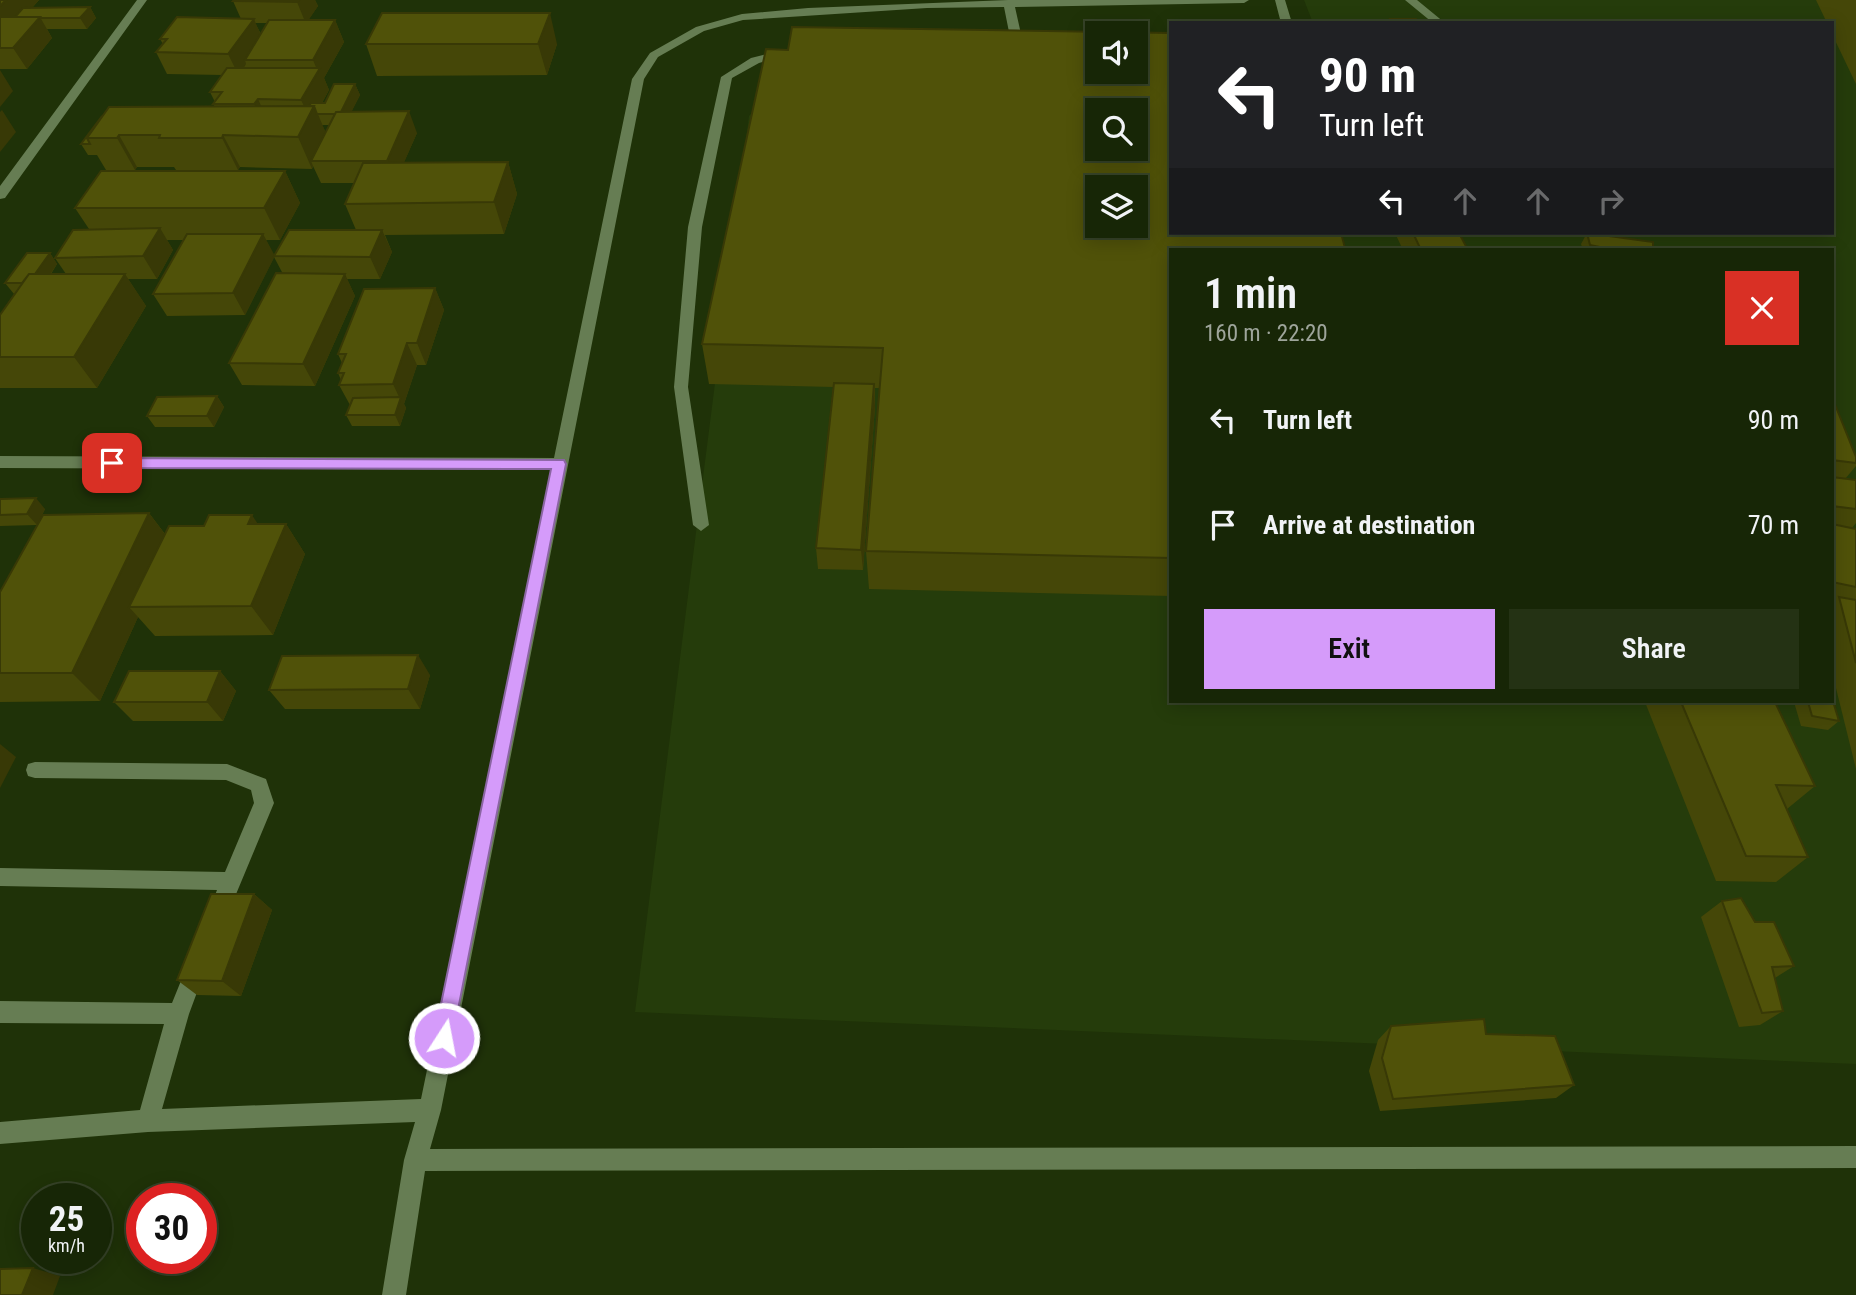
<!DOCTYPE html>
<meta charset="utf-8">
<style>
body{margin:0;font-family:"Roboto Condensed",sans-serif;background:#243214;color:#f1f3f6;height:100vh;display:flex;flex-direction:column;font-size:26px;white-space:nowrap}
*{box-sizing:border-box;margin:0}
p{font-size:23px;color:#9ea59b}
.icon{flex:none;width:38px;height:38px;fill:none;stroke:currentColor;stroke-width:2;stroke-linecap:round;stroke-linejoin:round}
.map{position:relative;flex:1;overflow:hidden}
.details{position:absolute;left:1169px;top:248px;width:665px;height:455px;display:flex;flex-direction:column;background:#172606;border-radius:0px;box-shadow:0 4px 18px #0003,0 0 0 2px #364328}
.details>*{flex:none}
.hud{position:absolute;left:1169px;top:21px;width:665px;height:214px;border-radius:0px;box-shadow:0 4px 18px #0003,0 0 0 2px #364328;background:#202124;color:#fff;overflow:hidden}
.controls{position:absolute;left:1085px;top:21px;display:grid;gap:14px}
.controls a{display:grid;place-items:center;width:63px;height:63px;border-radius:0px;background:#172606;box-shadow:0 4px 18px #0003,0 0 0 2px #364328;font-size:35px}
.speed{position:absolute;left:21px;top:1183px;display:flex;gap:14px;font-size:35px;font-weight:700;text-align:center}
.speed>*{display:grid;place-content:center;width:91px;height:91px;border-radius:50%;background:#172606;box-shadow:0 4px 18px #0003,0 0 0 2px #364328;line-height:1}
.speed small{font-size:18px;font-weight:400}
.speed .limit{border:10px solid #d22;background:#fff;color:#111}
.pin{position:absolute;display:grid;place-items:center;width:60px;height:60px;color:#fff;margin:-30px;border-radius:14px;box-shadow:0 4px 10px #0006}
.me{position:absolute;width:77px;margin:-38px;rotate:11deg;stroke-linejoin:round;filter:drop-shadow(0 0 5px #0008)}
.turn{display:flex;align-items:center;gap:24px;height:147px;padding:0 35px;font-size:32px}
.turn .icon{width:91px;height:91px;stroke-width:2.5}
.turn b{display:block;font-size:49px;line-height:60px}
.lanes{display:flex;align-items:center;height:66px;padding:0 35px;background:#0003;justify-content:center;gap:35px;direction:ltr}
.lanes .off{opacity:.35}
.round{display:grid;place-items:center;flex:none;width:74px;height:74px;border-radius:0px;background:#243214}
.head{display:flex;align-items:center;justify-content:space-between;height:119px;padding:0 35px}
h1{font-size:42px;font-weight:600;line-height:52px}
.action{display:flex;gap:14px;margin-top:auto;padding:14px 35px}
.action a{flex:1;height:80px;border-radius:0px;background:#d59bfa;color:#111;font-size:28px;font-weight:600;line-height:80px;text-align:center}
.action a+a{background:#243214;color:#f1f3f6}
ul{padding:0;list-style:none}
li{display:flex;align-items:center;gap:21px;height:105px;padding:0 35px}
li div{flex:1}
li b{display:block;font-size:26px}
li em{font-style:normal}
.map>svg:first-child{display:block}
.built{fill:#253c0b;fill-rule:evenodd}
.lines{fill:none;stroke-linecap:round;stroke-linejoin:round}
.minor{fill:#667d53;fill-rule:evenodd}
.wall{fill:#454708;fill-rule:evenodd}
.shaded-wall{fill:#383906}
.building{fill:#505209;stroke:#383906;stroke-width:2;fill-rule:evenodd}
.route{fill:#d59bfa;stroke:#8a65a2;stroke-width:2}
</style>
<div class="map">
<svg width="1856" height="1295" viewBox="0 0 1856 1295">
<rect width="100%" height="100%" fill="#1f3208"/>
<path class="built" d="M1304 0H1856V1064L635 1012 749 116 791 69 1136 72 1171 233H1832V23H1313ZM1097 110H1136V149H1097ZM1097 187H1136V226H1097ZM1171 250H1832V702H1171Z"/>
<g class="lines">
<path class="minor" d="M137 0H147L5 198 0 199V186Z
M1008 0H1249L1244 3 1015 7 1025 52 1019 55 1013 52 1004 7 927 8 743 20 704 31 658 57 644 79 441 1110 430 1149 1856 1146V1168L425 1171 406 1295H382L404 1160 415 1122 148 1132 0 1144V1122L140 1110 164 1024 0 1023V1001L172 1003 189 961 196 958 203 961 206 968 189 1014 162 1109 421 1099 551 470 0 468V456L554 458 632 79 650 53 696 27 742 14 808 8Z
M1275 0H1285L1292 23H1281Z
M1405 0H1417L1445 23H1433Z
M786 49 790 50V54L759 63 732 78 702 227 688 387 709 525 701 531 693 525 674 387 688 227 721 77 751 58Z
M35 762 227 764 266 779 274 803 224 923 217 926 210 923 207 916 217 890 0 886V868L225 872 254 803 251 790 226 780 35 778 28 776 26 770 28 764Z"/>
</g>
<path class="wall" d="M0 0H39L32 8 90 7 96 18 87 29H47L52 38 27 69H0Z
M315 0 318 6 308 20H335L344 42 324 78 329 90 322 103H325L355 84 360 95 351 112 417 133 404 162H508L517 194 504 234 385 235 392 252 380 279H347L355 296 315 386 242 385 229 363 283 274 274 257 245 315 167 316 153 294 184 240H167L173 250 157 279H128L146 306 97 388H0V315L14 294 5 283 50 253 57 264 51 274H66L55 258 89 229 75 208 285 171 300 203 280 240H266L274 256 356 230 345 204 354 183H321L313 166 312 169 240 167 238 170H176L174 167H137L135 170H106L97 155H88L81 144 109 107H215L213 104 215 102 210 92 222 75 167 74 156 52 163 44 160 39 241 19 233 1ZM255 23H267L261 34ZM322 125H329L326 133Z
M1816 0H1856V84L1832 34V23H1827Z
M366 44H557L547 75 377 76Z
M788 50 1171 250V596L869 589 866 551 880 388H875V406L863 570 818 569 816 548 833 387 709 384 702 344Z
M1395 233H1459L1468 250H1403Z
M1587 233 1653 250H1583L1581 244Z
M435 288 444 310 426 365H417L404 404 406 408 400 426H352L346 415 350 405 339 385 341 380 338 373 342 363 338 354Z
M217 396 224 407 214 427H155L147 416Z
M1832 397 1856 457V466L1845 479 1856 480V523L1852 528 1856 529V769L1832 672Z
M0 499 45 509 37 525 0 526Z
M149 513 165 534 204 526 286 524 305 554 273 635 155 636 138 617 100 701 0 702V592Z
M220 671 236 691 223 721H133L114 702Z
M430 675 420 709H285L269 690Z
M1645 702H1775L1815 786 1787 809 1808 857 1776 882 1716 881Z
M1794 702H1832L1839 721 1828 730 1801 726Z
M254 894 272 910 241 996 197 995 177 980Z
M1722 901 1755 922 1794 966 1775 978 1783 1011 1760 1025 1739 1027 1701 917Z
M1391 1026 1574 1085 1556 1098 1380 1111 1369 1071 1378 1040Z"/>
<path class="shaded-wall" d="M6 0H39L22 19 0 18V6Z
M299 0H315L318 6 306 24 297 2Z
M90 7 96 18 87 29 80 18Z
M550 13 557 44 547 75 538 44Z
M40 17 52 38 27 69 13 48Z
M254 19 263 40 245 60 246 64 239 76 228 54Z
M335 20 344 42 324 78 329 90 317 112 328 138 311 161 313 166 312 169 298 137 308 114 301 100 318 72 313 60Z
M0 70 13 91 0 107Z
M355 84 360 95 345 125 340 114Z
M258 99 268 121 265 126 254 104Z
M2 110 16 132 0 152V112Z
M409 111 417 133 395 183 387 161Z
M119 135 137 167 135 170 117 138Z
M223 135 240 167 238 170 222 138Z
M508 162 517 194 504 234 494 202Z
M285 171 300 203 280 240 264 208Z
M160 228 173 250 157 279 143 256Z
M382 230 392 252 380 279 370 257Z
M263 234 275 256 245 315 233 293Z
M50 253 57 264 37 294 28 283Z
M125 274 146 306 97 388 74 357Z
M345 274 355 296 315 386 303 364Z
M435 288 444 310 426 365 417 343Z
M407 343 417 365 404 404 406 408 400 426 395 415 400 399 393 384Z
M874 384 875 406 863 570 861 550Z
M217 396 224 407 214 427 207 416Z
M36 498 45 509 37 525 27 514Z
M149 513 172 544 129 607 138 617 100 701 72 673Z
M252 515 272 546 248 524Z
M286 524 305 554 273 635 251 606Z
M418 655 430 675 420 709 408 689Z
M220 671 236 691 223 721 207 702Z
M0 744 16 757 0 788Z
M254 894 272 910 241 996 222 981Z
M33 1268 60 1276 53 1295H22Z"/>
<path class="building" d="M0 0H6L0 6Z
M234 0H299L297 2 233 1Z
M90 7 80 18H41L40 17H15L23 8Z
M382 13H550L538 44H366Z
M0 17H40L13 48H0Z
M177 17 254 19 228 54 156 52 167 39H160Z
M1390 19H1416L1418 23H1392Z
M269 20H335L313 60H245Z
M792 27 1171 33V233H1341L1345 248 1379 249 1380 250H1171V558L866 551 883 348 702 344 766 49 788 50ZM1097 33H1136V72H1097ZM1097 110H1136V149H1097ZM1097 187H1136V226H1097Z
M227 68H320L301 100 258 99 254 104H213L222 92H210Z
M334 84H355L341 112H336L335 114H317L314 106H309L311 103H325Z
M314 106 298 137 223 135 222 138H159L160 135H119L117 138H87L109 107Z
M409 111 387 161H311L336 112Z
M102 116 87 138 90 144H81Z
M508 162 494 202 345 204 363 163Z
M101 171H285L264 208H75Z
M160 228 143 256 55 258 73 230Z
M289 230H382L370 257 274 256Z
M1413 233H1459L1468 250H1421Z
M1587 233 1653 242V250H1614L1590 245Z
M187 234H263L233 293 153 294Z
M27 253H50L35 274H29L22 283H5Z
M276 273 345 274 303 364 229 363Z
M29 274H125L74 357H0V315Z
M435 288 417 343H407L393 384 339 385 344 373H338L346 354H338L364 289Z
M834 383 874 384 861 550 816 548Z
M217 396 207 416H147L157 397Z
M401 397 395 415H346L353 398Z
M1832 397 1856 457V463L1832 460Z
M1832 477 1856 480V509L1832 506Z
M36 498 27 514 0 515V499Z
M149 513 72 673H0V592L43 515Z
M209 515H252L248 524H286L251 606 129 607 169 526H204Z
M1832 524 1856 529V587L1832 582Z
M1839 597 1856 600V663Z
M418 655 408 689 269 690 282 656Z
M129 671H220L207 702H114Z
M1832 698 1839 721 1812 716 1808 702H1832Z
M1681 702H1775L1815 786 1776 785 1808 857 1746 856Z
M211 894H254L222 981 177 980Z
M1741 898 1755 922H1774L1794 966 1772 967 1783 1011 1762 1013 1722 901Z
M1484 1019 1486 1034 1555 1036 1574 1085 1393 1099 1382 1058 1391 1026Z
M33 1268 22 1295H0V1269Z"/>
<path class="route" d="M112 458 564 460 566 464 451 1045 444 1048 437 1045 434 1038 551 469 112 468 105 463Z"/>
</svg>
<div class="controls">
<a><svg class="icon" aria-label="sound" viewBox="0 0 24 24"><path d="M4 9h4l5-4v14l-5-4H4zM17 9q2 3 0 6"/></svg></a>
<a><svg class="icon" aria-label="search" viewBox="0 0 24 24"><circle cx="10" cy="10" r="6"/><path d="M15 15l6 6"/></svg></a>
<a><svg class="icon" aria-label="layers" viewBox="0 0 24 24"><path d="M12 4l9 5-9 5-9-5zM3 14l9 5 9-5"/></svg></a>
</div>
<div class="speed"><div>25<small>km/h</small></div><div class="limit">30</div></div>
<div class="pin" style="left:112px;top:463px;background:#d93025"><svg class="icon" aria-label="arrive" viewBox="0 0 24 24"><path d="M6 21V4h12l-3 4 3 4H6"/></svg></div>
<svg class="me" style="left:444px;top:1038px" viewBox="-20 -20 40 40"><circle r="17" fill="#d59bfa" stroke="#fff" stroke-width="3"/><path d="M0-11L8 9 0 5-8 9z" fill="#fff"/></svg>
<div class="hud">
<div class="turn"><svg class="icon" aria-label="left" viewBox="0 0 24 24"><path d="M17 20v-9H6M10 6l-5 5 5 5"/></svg><div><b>90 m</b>Turn left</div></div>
<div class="lanes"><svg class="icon" aria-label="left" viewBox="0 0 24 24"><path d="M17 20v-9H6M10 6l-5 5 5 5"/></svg><svg class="icon off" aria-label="ahead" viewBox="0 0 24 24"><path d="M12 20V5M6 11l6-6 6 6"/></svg><svg class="icon off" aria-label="ahead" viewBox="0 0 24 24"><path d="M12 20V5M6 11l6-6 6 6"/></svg><svg class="icon off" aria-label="right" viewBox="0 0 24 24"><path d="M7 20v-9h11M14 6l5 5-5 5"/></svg></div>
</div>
<section class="details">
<div class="head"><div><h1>1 min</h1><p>160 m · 22:20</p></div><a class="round" style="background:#d93025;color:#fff"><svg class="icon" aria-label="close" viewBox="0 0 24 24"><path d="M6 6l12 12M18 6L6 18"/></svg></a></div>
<ul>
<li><svg class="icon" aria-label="left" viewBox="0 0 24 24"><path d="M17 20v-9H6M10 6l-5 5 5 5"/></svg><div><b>Turn left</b></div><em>90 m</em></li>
<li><svg class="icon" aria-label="arrive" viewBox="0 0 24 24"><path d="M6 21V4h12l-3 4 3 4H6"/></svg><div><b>Arrive at destination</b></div><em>70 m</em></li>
</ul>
<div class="action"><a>Exit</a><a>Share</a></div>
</section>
</div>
